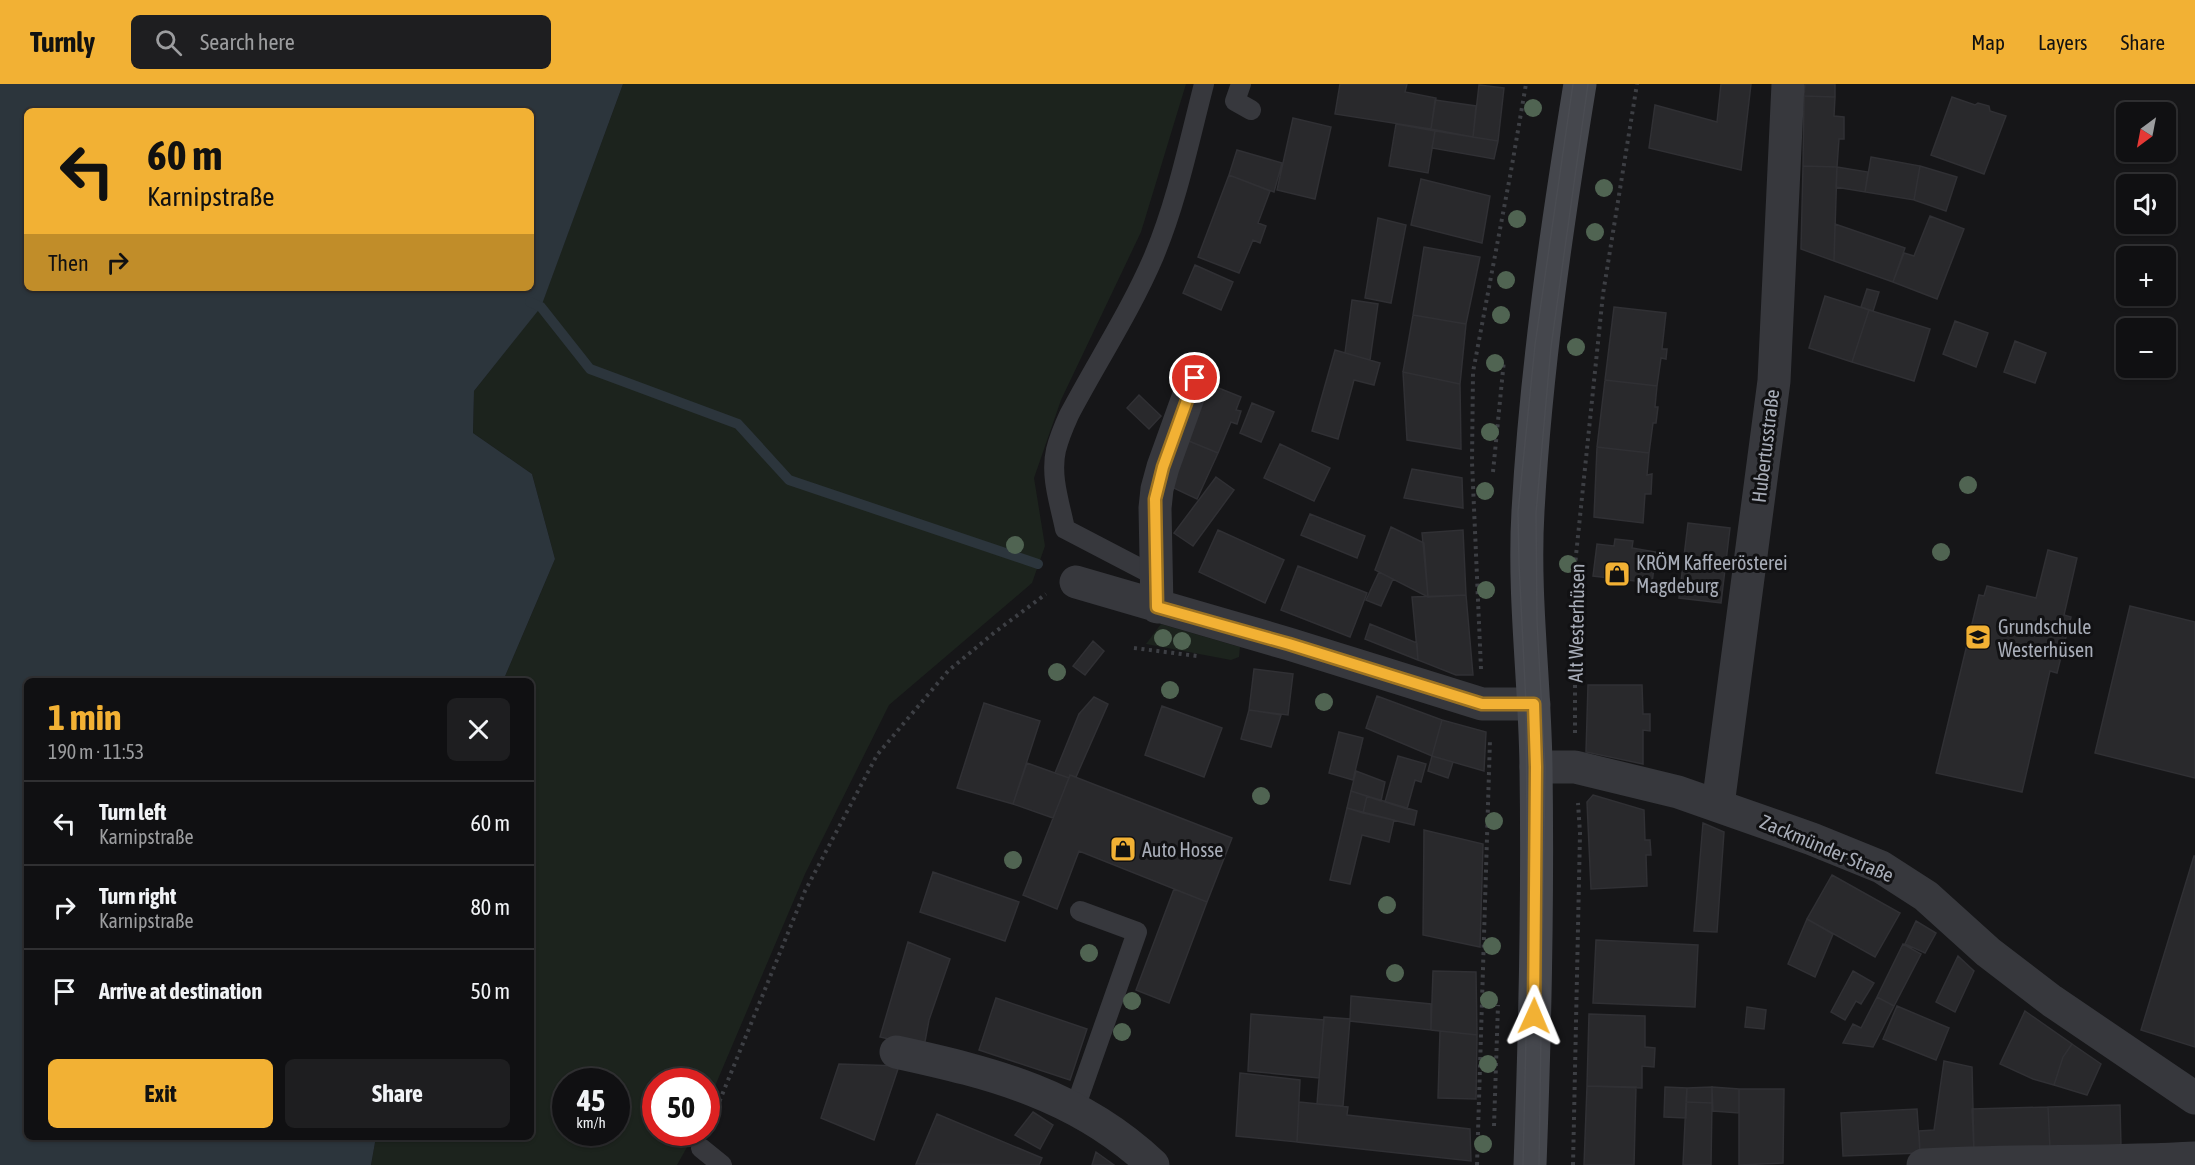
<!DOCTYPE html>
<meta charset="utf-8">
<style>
body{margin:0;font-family:"Asap Condensed",sans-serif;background:#1e1e20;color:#f1f3f6;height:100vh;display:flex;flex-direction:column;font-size:22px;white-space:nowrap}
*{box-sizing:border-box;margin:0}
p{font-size:20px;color:#9c9d9f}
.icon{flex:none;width:33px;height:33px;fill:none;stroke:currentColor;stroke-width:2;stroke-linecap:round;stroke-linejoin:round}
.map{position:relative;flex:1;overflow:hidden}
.drawer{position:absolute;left:24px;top:594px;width:510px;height:462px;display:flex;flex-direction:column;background:#101012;border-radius:9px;box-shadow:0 2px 4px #0004,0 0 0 2px #303032}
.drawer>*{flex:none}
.guide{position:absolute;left:24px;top:24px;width:510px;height:183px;border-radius:9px;box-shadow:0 2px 4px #0004,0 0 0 2px #303032;background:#f2b134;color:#111;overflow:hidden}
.needle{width:39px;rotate:212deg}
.fabs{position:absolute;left:2116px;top:18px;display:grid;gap:12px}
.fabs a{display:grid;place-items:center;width:60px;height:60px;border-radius:9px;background:#101012;box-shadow:0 2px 4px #0004,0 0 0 2px #303032;font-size:30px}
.speed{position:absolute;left:552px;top:984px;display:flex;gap:12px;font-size:30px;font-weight:700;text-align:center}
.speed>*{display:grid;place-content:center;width:78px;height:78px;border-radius:50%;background:#101012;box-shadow:0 2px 4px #0004,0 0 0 2px #303032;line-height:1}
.speed small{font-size:15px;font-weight:400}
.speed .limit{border:9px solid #d22;background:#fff;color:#111}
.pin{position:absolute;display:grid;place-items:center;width:51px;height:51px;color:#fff;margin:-26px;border:3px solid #fff;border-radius:50%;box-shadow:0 2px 6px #0007}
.me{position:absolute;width:66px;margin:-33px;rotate:1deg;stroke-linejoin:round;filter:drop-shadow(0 0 4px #0008)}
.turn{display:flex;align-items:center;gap:21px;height:126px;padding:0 24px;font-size:27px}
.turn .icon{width:78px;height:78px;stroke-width:2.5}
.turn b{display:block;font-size:42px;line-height:51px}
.then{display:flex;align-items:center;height:57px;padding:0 24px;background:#0003;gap:12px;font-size:22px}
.round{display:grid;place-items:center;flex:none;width:63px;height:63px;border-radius:9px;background:#1e1e20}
.summary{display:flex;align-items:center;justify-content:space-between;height:102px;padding:0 24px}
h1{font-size:36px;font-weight:700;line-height:45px;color:#f2b134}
.button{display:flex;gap:12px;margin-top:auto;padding:12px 24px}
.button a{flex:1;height:69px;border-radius:9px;background:#f2b134;color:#111;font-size:24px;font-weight:700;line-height:69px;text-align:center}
.button a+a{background:#1e1e20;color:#f1f3f6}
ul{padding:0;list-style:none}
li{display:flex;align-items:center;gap:18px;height:84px;padding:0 24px;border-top:2px solid #303032}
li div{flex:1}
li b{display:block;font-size:22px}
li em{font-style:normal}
header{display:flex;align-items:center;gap:36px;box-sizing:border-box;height:84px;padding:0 30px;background:#f2b134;color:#111}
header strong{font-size:28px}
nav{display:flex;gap:33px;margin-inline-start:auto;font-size:21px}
.search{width:420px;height:54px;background:#1e1e20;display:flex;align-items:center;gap:15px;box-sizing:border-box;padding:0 21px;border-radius:9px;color:#9c9d9f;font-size:22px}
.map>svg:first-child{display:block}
.green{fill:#1c231d;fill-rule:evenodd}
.water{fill:#2c353c;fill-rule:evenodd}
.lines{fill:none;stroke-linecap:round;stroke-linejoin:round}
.stream{stroke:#2c353c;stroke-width:10}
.building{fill:#29292c;stroke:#303034;stroke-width:1.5}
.path{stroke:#3d3f44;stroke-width:4;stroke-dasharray:3 4.5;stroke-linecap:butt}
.service{stroke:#37383d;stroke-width:20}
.minor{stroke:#37383d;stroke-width:33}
.secondary{stroke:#45474d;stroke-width:33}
.tram{stroke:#4a4c52;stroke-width:1.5}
.tree{fill:#506452}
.route-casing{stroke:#9d7322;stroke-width:15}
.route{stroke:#f2b134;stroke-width:10}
.labels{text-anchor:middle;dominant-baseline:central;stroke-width:6;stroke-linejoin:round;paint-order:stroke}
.street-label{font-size:20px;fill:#a8adb8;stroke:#111113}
.poi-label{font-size:20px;fill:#a8adb8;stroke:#111113;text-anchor:start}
</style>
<header>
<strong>Turnly</strong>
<div class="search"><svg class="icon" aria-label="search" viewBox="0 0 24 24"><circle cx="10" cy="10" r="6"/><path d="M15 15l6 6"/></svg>Search here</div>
<nav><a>Map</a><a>Layers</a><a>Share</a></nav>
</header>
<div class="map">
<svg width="2195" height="1081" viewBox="0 0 2195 1081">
<rect width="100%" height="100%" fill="#161618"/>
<path class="green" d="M623 0H1186L1141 148 1061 316 1034 394 1045 462 1032 499 889 621 805 790 707 1021 706 998H656V1048L695 1049 677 1081H371L376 1053H531V597H503L555 475 532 390 473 349 474 307 541 222ZM566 998H616V1048H566Z
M1161 540 1240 563 1239 573 1231 576 1146 560Z"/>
<path class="water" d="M0 0H623L541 223 474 307 473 349 532 390 555 475 503 597H27V1053H376L371 1081H0ZM27 27H531V204H27Z"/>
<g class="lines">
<path class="stream" d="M530 218 541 223 590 285 738 340 789 396 1038 480"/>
</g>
<path class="building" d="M1340 0H1407L1405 8 1436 14 1431 45 1335 30Z
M1721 0H1751L1741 86 1649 64 1655 21 1717 38Z
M1805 0H1835V13L1804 12Z
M1479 1 1504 4 1498 57 1473 53Z
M1804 12 1835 13 1834 32 1844 33V55H1839L1837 83 1803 82Z
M1952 13 1975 21 1978 19 1989 22 1990 27 2006 32 1984 90 1931 71Z
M1435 16 1476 22 1473 53 1431 45Z
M1293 34 1331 43 1315 115 1277 106Z
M1396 40 1435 47 1428 89 1389 82Z
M1435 47 1498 57 1494 75 1432 64Z
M1237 66 1282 79 1274 108 1229 91Z
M1871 73 1920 82 1914 116 1865 108Z
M1803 82 1837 83 1834 177 1801 165Z
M1920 82 1957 93 1946 127 1914 116Z
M1837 83 1868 88 1865 108 1836 103Z
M1229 91 1270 107 1258 139 1266 142 1260 159 1253 156 1239 189 1198 173Z
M1421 95 1490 112 1482 159 1411 141Z
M1930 132 1964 145 1937 215 1893 198 1904 169 1914 172Z
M1378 134 1406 141 1391 219 1365 214Z
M1835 140 1905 164 1893 198 1834 177Z
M1424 163 1480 173 1466 240 1413 231Z
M1195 181 1233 198 1221 226 1183 209Z
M1867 205 1879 208 1873 227 1861 223Z
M1825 212 1869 226 1852 278 1809 264Z
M1352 216 1378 220 1370 276 1345 269Z
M1614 223 1666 229 1662 265H1667L1666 275 1661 274 1657 302 1605 296Z
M1869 226 1930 245 1914 297 1852 278Z
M1413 231 1466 240 1460 300 1403 288Z
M1955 237 1988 249 1976 283 1943 270Z
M2015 257 2046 269 2035 299 2004 288Z
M1335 266 1380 279 1374 301 1354 296 1338 355 1312 347Z
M1403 288 1460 300 1461 365 1407 356Z
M1605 296 1657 302 1655 323H1658L1656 339H1653L1649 369 1597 363Z
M1206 299 1241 313 1236 326 1241 327 1237 340 1231 338 1218 369 1184 355Z
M1139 311 1161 332 1149 345 1127 324Z
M1252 319 1274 328 1261 358 1240 349Z
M1184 355 1218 369 1197 415 1165 400Z
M1280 360 1330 384 1314 417 1264 394Z
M1597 363 1649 369 1647 391 1652 390 1651 410H1645L1643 439 1594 433Z
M1412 385 1462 394 1463 424 1404 414Z
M1216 393 1234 406 1193 462 1174 449Z
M1310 430 1365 452 1357 474 1301 451Z
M1688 439 1730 444 1721 519 1679 514Z
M1391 443 1424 459 1428 513 1375 486Z
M1218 446 1284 476 1265 519 1199 488Z
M1463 446 1466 511 1428 513 1422 449Z
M1615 455 1633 457 1632 464 1656 468 1652 499 1593 492 1597 460 1614 462Z
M2048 466 2077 474 2064 531 2071 533 2057 589 2050 587 2022 708 1936 689 1979 511 1984 512 1987 502 2036 514Z
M1298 482 1367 509 1350 553 1281 526Z
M1379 488 1393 495 1381 522 1366 516Z
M1466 511 1473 591H1456L1418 576 1412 513Z
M2130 522 2195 538V694L2095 669Z
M1370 540 1417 559 1418 576 1365 555Z
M1093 557 1104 567 1085 591 1073 582Z
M1254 585 1293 590 1288 631 1249 626Z
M1588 601H1642L1643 630H1650V647L1643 646V680L1586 668Z
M1377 612 1442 636 1432 672 1366 644Z
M1094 613 1108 620 1076 693 1070 691 1069 694 1055 689 1079 630Z
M984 619 1040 637 1013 720 957 704Z
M1162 622 1222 644 1204 693 1145 671Z
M1249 626 1281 631 1271 663 1241 655Z
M1442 636 1486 648 1484 687 1432 672Z
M1339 648 1363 654 1353 696 1329 689Z
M1398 672 1426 680 1421 698 1415 696 1407 725 1385 718Z
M1432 672 1453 678 1448 694 1428 687Z
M1027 679 1069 694 1053 734 1013 720Z
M1356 687 1385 698 1381 717 1351 707Z
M1070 691 1232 754 1207 818 1079 767 1057 825 1023 811Z
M1351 707 1367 712 1363 729 1347 724Z
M1593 711 1644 726 1645 756H1650L1651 771H1646L1647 802 1591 805 1587 718Z
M1367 712 1417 727 1414 741 1363 729Z
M1347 724 1394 736 1389 758 1362 751 1350 800 1330 796Z
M1703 739 1724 748 1717 848 1694 847Z
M1424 746 1483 760 1480 863 1423 851Z
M2194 772H2195V963L2141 946Z
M933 788 1019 818 1005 857 920 828Z
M1832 791 1900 829 1875 873 1807 835Z
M1174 805 1207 818 1169 919 1136 906Z
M1807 835 1833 850 1815 893 1788 880Z
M1916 837 1936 849 1925 869 1905 860Z
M1596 856 1698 861 1695 923 1593 919Z
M908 858 950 875 929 936 924 963 880 953Z
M1903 860 1921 870 1894 922 1877 913Z
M1958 872 1974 887 1955 928 1936 918Z
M1433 887 1476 888 1477 951 1431 946Z
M1853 887 1874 899 1861 920 1856 917 1845 936 1831 928Z
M1351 912 1431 920V946L1350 937Z
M1877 913 1894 922 1873 963 1843 959 1853 940 1861 944Z
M996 914 1087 945 1070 996 979 966Z
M1897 922 1949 944 1936 976 1883 955Z
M1747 923 1766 926 1764 945 1745 943Z
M2025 927 2072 960 2063 973 2054 1001 2033 995 2000 980Z
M1251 930 1324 936 1319 994 1248 987Z
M1589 930 1645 932V963L1655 964 1654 983 1642 982V1004L1587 1002Z
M1324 933 1350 935 1343 1022 1317 1020Z
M1440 947 1477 951 1476 1015 1438 1014Z
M2072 960 2101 980 2087 1011 2054 1001 2063 973Z
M1944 977 1972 983 1974 1068 1920 1069 1919 1047 1934 1046Z
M839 980 899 982 874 1056 821 1034Z
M1240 989 1300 996 1297 1058 1236 1052Z
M1587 1002 1636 1003 1634 1081H1584Z
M1665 1003 1687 1004 1686 1034 1664 1033Z
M1712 1003V1019L1686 1018 1687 1004Z
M1712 1003 1739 1005V1029L1713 1027Z
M1739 1005H1784L1783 1079 1739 1081Z
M1299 1018 1348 1023 1347 1031 1470 1045 1471 1077 1297 1058Z
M1686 1018 1712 1019 1711 1081H1683Z
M2120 1021 2121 1063 2050 1065 2048 1023Z
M2048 1023 2050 1065 1974 1068 1972 1025Z
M1917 1025 1920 1069 1843 1072 1841 1029Z
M1033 1028 1053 1041 1040 1065 1015 1051Z
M937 1030 1042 1074 1039 1081 916 1080Z
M1096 1068 1114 1081H1092Z"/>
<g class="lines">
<path class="path" d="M1493 388 1504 276
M1134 564 1197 572
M1481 585 1472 378 1473 288 1511 87 1526 0
M1575 649V481L1603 210 1637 0
M711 1038 805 807 877 671 948 587 995 548 1046 510
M1494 1042 1498 921
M1477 1081 1490 655
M1573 1081 1580 749 1578 719"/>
<path class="service" d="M1241 0 1235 17 1251 26
M1157 493 1065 445C1060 420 1050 392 1056 366 1059 354 1064 342 1069 331 1097 278 1131 226 1154 172 1177 117 1189 58 1204 0
M1075 1024 1137 848 1080 827
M701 1064 722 1081"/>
<path class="minor" d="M1076 498 1289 560 1482 620H1534
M1157 523 1155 424 1157 405 1163 383 1195 294
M1536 683H1575L1678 708 1812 755 1881 783 1926 812 1988 868 2052 917 2195 1014
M1718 721 1774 297 1788 0
M896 968C993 989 1079 1011 1153 1081
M1923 1081C2014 1076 2105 1079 2195 1074"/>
<path class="secondary" d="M1530 1081C1535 949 1538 816 1536 683 1535 598 1523 512 1528 427 1536 284 1557 141 1580 0"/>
<path class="tram" d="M1523 1081 1528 868 1526 620 1519 480 1518 428 1535 261 1573 0
M1539 1081 1545 683 1537 537 1536 429 1551 263 1588 0"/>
</g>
<g class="tree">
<circle cx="1533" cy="24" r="9"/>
<circle cx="1604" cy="104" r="9"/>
<circle cx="1517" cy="135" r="9"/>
<circle cx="1595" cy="148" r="9"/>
<circle cx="1506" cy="196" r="9"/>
<circle cx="1501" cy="231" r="9"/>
<circle cx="1576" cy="263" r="9"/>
<circle cx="1495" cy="279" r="9"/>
<circle cx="1490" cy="348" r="9"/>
<circle cx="1968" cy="401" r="9"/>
<circle cx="1485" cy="407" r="9"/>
<circle cx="1015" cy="461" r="9"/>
<circle cx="1941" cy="468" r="9"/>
<circle cx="1568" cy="480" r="9"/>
<circle cx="1486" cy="506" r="9"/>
<circle cx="1163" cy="554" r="9"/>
<circle cx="1182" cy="557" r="9"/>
<circle cx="1057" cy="588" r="9"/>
<circle cx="1170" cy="606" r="9"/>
<circle cx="1324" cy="618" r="9"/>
<circle cx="1261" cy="712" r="9"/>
<circle cx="1494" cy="737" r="9"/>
<circle cx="1013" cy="776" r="9"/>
<circle cx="1387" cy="821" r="9"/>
<circle cx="1492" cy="862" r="9"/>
<circle cx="1089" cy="869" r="9"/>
<circle cx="1395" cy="889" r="9"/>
<circle cx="1489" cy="916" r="9"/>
<circle cx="1132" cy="917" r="9"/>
<circle cx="1122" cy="948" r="9"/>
<circle cx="1488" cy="980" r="9"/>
<circle cx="1483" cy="1060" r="9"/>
</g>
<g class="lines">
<defs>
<path id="route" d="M1195 294 1163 383 1155 415 1157 523 1289 560 1482 620H1534L1536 683 1534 932"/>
</defs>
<use href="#route" class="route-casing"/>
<use href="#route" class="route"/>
</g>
<defs>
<symbol id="shop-square" viewBox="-11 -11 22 22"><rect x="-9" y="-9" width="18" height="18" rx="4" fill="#f2b134" stroke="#111113"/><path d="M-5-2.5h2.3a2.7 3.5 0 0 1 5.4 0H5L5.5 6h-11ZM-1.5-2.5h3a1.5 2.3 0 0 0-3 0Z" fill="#111"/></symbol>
<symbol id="school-square" viewBox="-11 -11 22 22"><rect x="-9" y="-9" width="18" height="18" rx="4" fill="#f2b134" stroke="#111113"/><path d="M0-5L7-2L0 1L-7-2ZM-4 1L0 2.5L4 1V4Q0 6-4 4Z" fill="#111"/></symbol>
</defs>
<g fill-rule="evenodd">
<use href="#shop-square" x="1602" y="475" width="30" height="30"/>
<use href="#school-square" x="1963" y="538" width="30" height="30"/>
<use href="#shop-square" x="1108" y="750" width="30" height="30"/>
</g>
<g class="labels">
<g class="street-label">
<text transform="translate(1765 362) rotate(-83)">Hubertusstraße</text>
<text transform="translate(1576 539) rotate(-89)">Alt Westerhüsen</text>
<text transform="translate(1827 764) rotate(23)">Zackmünder Straße</text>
</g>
<g class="poi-label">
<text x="1636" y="478">KRÖM Kaffeerösterei<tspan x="1636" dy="23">Magdeburg</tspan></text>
<text x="1998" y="542">Grundschule<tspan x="1998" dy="23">Westerhüsen</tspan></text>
<text x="1142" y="765">Auto Hosse</text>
</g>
</g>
</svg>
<div class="fabs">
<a><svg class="needle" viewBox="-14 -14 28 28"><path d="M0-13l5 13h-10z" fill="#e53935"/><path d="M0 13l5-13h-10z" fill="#9c9d9f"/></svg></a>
<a><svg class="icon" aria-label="sound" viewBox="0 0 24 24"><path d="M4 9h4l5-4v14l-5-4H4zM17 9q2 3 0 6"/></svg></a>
<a>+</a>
<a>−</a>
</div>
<div class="speed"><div>45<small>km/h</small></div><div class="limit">50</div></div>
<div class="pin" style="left:1195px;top:294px;background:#d93025"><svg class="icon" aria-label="arrive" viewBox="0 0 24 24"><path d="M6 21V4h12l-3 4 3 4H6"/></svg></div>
<svg class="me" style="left:1534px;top:932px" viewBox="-20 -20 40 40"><path d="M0-17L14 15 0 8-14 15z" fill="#f2b134" stroke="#fff" stroke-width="4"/></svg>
<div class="guide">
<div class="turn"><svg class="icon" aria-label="left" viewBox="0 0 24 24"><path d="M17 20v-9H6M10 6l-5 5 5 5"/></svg><div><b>60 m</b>Karnipstraße</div></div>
<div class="then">Then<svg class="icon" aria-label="right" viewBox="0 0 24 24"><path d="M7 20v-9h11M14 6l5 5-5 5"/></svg></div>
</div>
<section class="drawer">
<div class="summary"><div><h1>1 min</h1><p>190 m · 11:53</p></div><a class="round"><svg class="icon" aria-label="close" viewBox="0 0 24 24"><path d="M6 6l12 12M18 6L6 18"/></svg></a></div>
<ul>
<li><svg class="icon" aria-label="left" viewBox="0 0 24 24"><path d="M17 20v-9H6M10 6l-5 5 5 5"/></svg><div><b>Turn left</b><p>Karnipstraße</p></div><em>60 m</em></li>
<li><svg class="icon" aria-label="right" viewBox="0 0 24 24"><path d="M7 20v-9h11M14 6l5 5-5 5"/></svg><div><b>Turn right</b><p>Karnipstraße</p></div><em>80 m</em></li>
<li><svg class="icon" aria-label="arrive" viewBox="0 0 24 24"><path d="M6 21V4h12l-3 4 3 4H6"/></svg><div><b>Arrive at destination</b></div><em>50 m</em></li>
</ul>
<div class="button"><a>Exit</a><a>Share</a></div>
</section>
</div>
